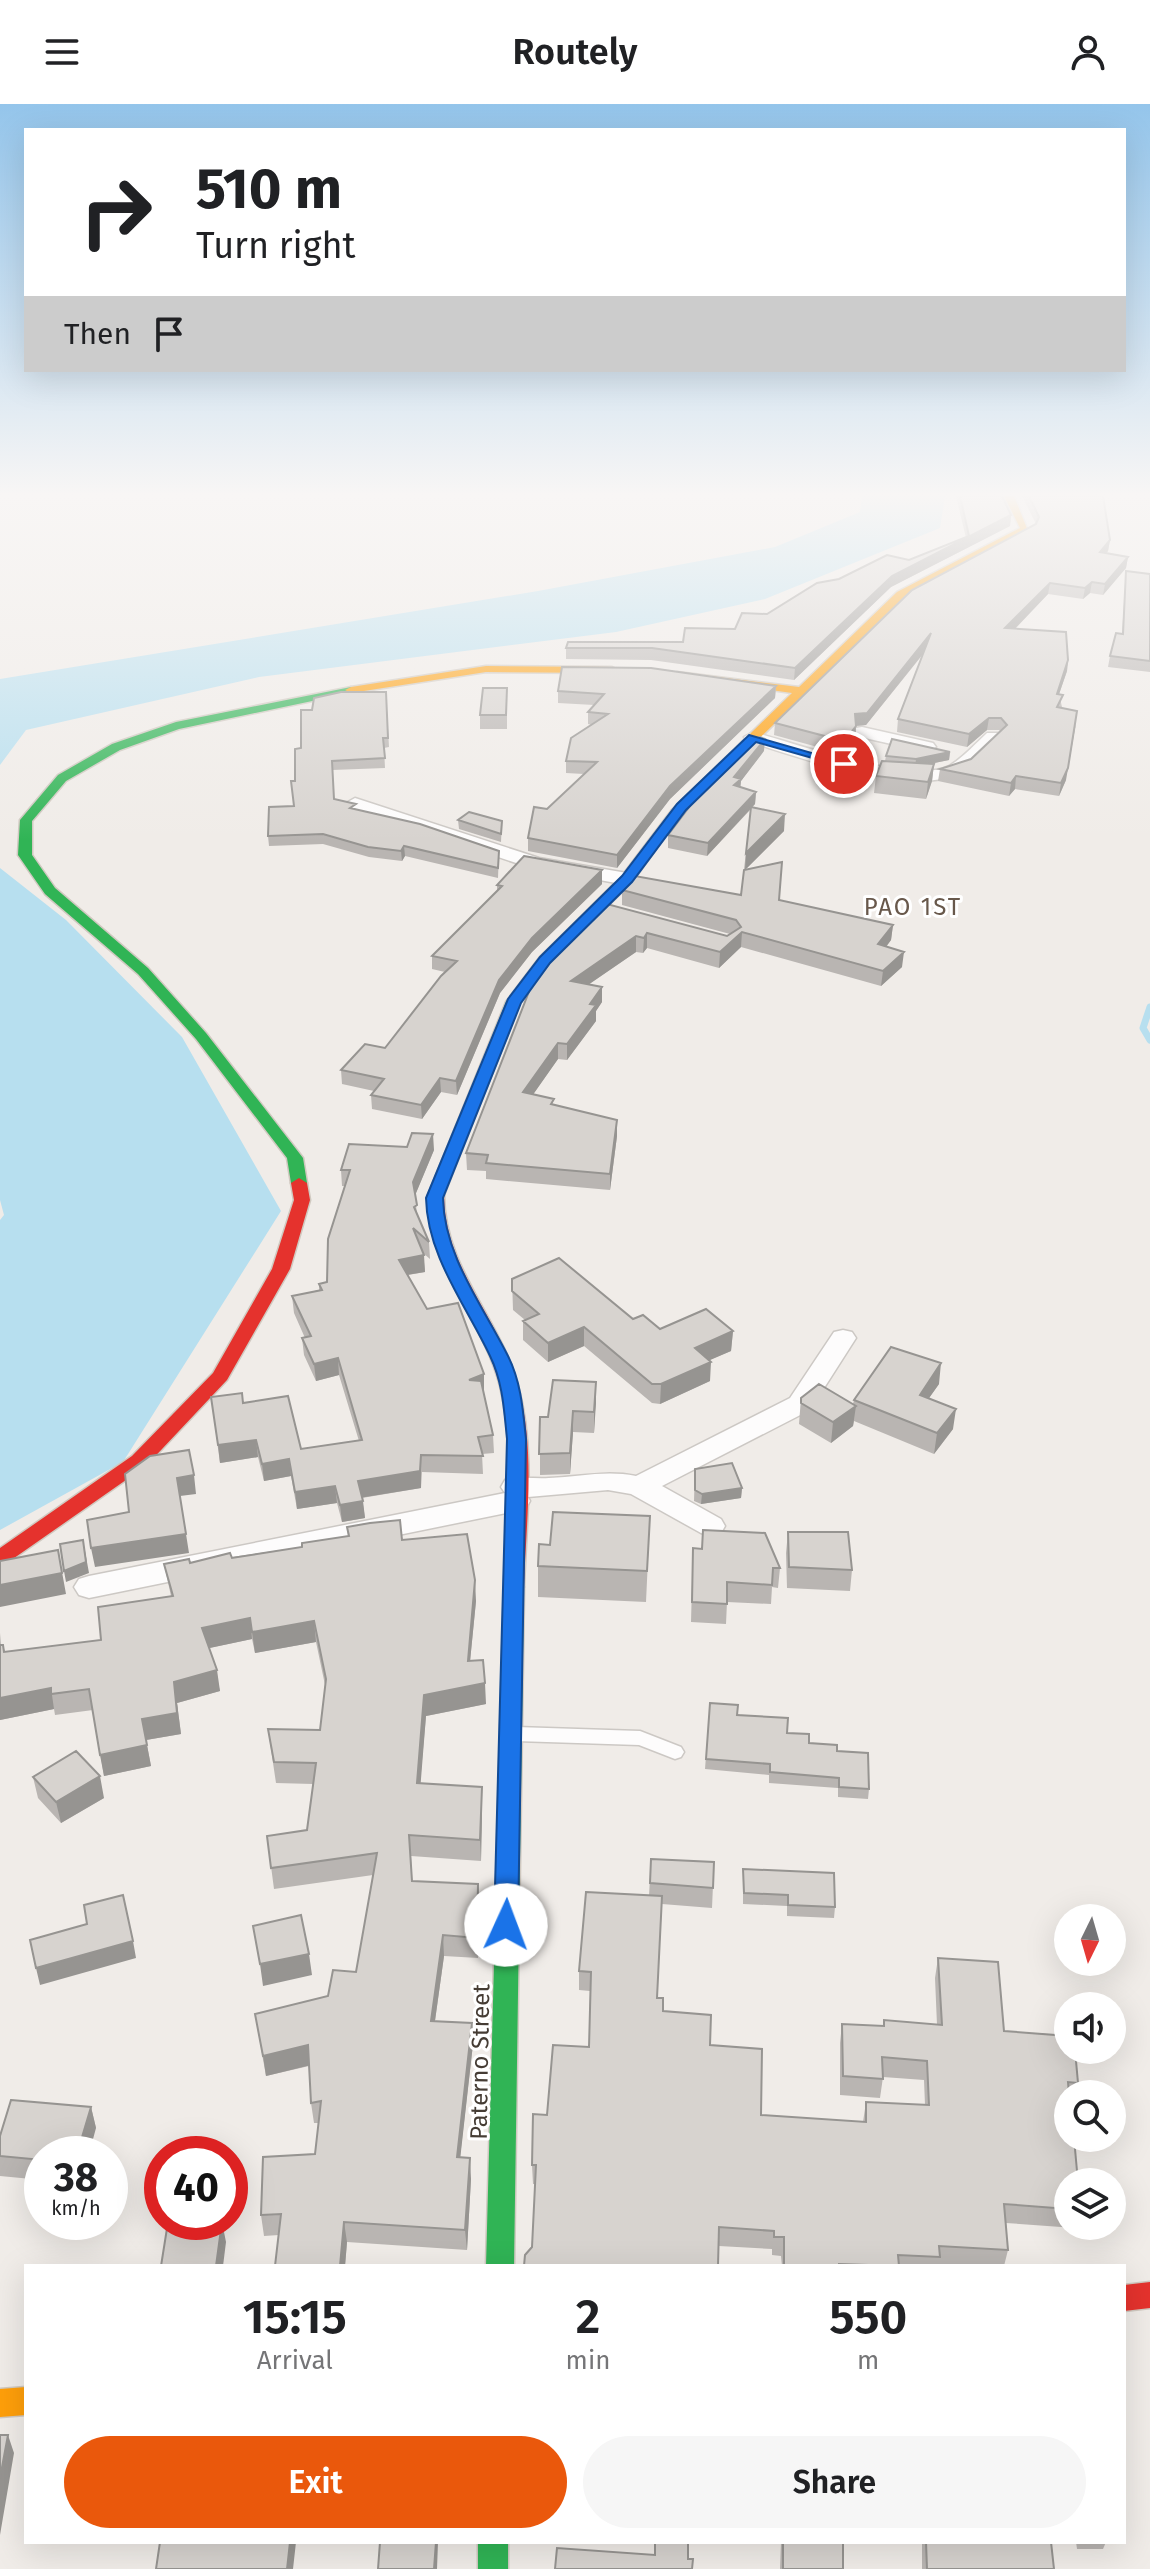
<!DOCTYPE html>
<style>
body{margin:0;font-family:"Fira Sans",sans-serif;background:#f6f6f6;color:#202124;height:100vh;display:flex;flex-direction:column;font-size:30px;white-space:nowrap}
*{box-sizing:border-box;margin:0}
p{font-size:26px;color:#757577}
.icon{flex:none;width:44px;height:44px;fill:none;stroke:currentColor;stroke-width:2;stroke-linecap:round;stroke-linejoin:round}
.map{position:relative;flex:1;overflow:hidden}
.sheet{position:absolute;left:24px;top:2160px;width:1102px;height:280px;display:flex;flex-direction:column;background:#fff;border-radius:0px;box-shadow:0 8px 32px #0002}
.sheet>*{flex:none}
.top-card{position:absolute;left:24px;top:24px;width:1102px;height:244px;border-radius:0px;box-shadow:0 8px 32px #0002;background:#fff;color:#202124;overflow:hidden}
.needle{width:52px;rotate:185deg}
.buttons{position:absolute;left:1054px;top:1800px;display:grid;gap:16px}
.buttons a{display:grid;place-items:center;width:72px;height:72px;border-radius:50%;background:#fff;box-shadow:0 8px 32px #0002;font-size:40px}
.speed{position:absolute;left:24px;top:2032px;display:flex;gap:16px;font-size:40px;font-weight:700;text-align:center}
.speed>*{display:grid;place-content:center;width:104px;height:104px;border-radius:50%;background:#fff;box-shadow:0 8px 32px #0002;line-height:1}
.speed small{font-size:20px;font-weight:400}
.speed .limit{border:12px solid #d22;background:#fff;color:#111}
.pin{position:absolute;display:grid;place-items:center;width:68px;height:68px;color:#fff;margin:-34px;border:4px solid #fff;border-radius:50%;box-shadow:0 2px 8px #0007}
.me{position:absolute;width:88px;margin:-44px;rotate:2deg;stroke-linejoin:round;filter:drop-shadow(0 0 6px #0008)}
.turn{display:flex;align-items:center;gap:28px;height:168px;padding:0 40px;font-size:36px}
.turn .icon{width:104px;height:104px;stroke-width:2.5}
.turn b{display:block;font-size:56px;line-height:68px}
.then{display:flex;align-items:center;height:76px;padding:0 40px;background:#0003;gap:16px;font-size:30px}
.eta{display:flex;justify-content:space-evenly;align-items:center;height:136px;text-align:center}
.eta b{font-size:48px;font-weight:600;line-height:56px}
.button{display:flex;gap:16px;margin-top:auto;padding:16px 40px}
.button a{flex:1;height:92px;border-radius:48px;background:#ea580c;color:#fff;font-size:32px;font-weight:600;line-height:92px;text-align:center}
.button a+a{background:#f6f6f6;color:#202124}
header{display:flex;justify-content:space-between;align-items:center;height:104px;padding:0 40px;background:#fff;font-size:36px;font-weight:600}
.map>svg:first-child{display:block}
.water{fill:#b7dfef}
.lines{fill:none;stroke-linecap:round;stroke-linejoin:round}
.stream{stroke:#b7dfef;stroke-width:7}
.lane-casing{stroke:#ccc8c4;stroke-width:3}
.street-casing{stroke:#ccc8c4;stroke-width:3}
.fast-casing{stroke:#d0c9c0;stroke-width:3}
.slow-casing{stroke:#d0c9c0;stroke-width:3}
.jam-casing{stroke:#d0c9c0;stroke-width:3}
.lane{fill:#fdfcfc;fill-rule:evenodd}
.street{fill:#fdfcfc;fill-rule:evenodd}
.fast{fill:#30b455;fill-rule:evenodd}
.slow{fill:#ff9f0a;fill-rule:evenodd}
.jam{fill:#e5322d;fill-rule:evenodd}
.wall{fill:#b9b5b2}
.shaded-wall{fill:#969491}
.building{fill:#d7d3cf;stroke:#969491;stroke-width:2}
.route{fill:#1a73e8;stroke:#114b97;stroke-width:2}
.labels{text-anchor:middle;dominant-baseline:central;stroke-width:6;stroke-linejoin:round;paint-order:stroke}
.far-quarter-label{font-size:24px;letter-spacing:2px;fill:#68584b;stroke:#fff}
.street-label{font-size:24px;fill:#453c34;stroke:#fff}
</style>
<header><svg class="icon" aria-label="menu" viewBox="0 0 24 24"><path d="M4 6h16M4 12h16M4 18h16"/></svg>Routely<svg class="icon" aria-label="person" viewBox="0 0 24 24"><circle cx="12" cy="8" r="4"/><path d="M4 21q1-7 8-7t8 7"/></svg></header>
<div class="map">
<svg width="1150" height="2465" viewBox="0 0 1150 2465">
<rect width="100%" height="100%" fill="#f0ece8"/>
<path class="water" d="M862 392H945L940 424 765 495 616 528 259 573 26 626 0 661V575L538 487 775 443 860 408Z
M0 764 66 816 182 933 281 1107 123 1358 0 1426V1116L4 1111 0 1096Z"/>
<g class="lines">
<path class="stream" d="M1150 903 1143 924 1150 936"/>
<defs>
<path id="lane" d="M516 1623 640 1627 681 1643 684 1648 681 1653 675 1655 639 1641 516 1637 510 1635 507 1630 510 1625Z"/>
<path id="street" d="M862 623 933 639 936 643 927 648 856 632V624Z
M753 628C796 639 909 681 949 662 963 654 975 640 987 629H999L1002 633C990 647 972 666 954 672 898 690 802 654 747 637L744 633Z
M355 694 539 754 627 769 637 775 627 781 528 763 349 703 346 699Z
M843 1226 852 1228 856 1234 810 1306 662 1382 721 1415 725 1422 721 1429 711 1432 701 1429 631 1390 608 1386 528 1393 530 1397 526 1404 516 1407 89 1494 79 1491 74 1483 79 1475 89 1472 505 1389 501 1383 505 1376C520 1372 534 1375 549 1374 580 1373 605 1366 636 1372L790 1294 834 1228Z"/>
<path id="fast" d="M351 583 357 586 355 588 179 625 120 646 66 677 32 717V751L55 784 148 864 206 929 303 1054 307 1079 299 1084 291 1079 287 1054 196 935 138 870 45 790 18 751 20 716 58 671 112 640 176 618Z
M672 706 682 709 632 778 550 859 520 899 444 1091 442 1095H430L428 1091 506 898 540 853 622 772Z
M514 1476 521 1478 524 1483 514 2162H486L504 1483 507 1478Z
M478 2438H508V2465H478Z"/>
<path id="slow" d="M1004 392H1014L1028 427 905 492 680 712H672V706L792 589 681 573 677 572V568L799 583 897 488 1020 424Z
M486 562 612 563 618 566 612 569 486 568 351 589 345 586 351 583Z
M26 2283V2311L0 2313V2285Z"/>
<path id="jam" d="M299 1074 307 1079 310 1096 290 1165 227 1276 146 1362 7 1459 0 1461V1444L132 1352 213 1269 272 1165 294 1096 291 1079Z
M436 1086 444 1091C444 1164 500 1214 518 1282 536 1347 526 1417 524 1483L521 1488H507L504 1483C506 1417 516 1347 500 1282 483 1214 426 1164 428 1091Z
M1150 2178V2204L1124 2207V2181Z"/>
</defs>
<use href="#lane" class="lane-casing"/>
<use href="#street" class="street-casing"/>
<use href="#fast" class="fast-casing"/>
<use href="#slow" class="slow-casing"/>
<use href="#jam" class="jam-casing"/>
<use href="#lane" class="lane"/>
<use href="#street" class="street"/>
<use href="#fast" class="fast"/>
<use href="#slow" class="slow"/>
<use href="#jam" class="jam"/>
</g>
<path class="wall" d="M956 392H1002L1011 411 1010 422 891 483 794 576 651 556 566 555V544L683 538 735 525 839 475 909 456 966 434Z
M1022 392H1103L1110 436 1108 447 1106 449 1128 453 1126 464 1103 491 1090 489 1083 495 1048 490 1015 525 1068 556 1067 567 1059 590 1062 603 1066 676 1059 692 1015 685 1009 692 938 677 940 665 971 655 1000 627 999 626H987L967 643 897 628 898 615 924 549 866 621 856 622 855 634 843 650 774 631 775 619 1036 420Z
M1126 467 1150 470V568L1108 563 1110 552 1122 530Z
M776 582 775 594 670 695 617 764 528 747V734L547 705 584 670 566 669V657L592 621 588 620V608L594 601 558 599V587Z
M507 584V625H480V611Z
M386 588 389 643 384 644 385 664 332 666 334 695 356 705 499 747 498 774 405 752 402 757 369 753 323 740 269 742 268 732 293 702 295 677 301 644 312 606Z
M764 647 741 677 740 683 756 688 755 700 752 703 784 727 745 766 779 796 893 821 891 836 886 843 902 863 881 882 741 843 719 864 647 844 643 849 636 848 589 880 602 883V898L596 907V917L567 956 558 955 533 990 617 1032 610 1086 486 1075V1067L467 1066 466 1049 607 800 727 832 730 830 622 801V786L741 791 751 705 707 752 668 744V731Z
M950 648 949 656 929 660H934L932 677 926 695 874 689 876 672 885 657 886 652Z
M458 716 502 717 501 738 459 725Z
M602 780 532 848 500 889 457 991 441 988 422 1015 372 1005 371 991 374 987 342 980 341 966 385 944 445 868 432 865V852L497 787V781Z
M434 1046 415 1091 417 1111 429 1138 430 1155 423 1149 425 1168 408 1171 427 1205 484 1270 483 1287 493 1331 494 1349 482 1350 483 1370 422 1368 421 1384 362 1394 365 1414 342 1418 337 1399 297 1405 291 1372 264 1377 258 1353 220 1359 211 1293 243 1299 301 1345 359 1337 339 1271 316 1277 304 1251 302 1234H305L294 1209 292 1192 319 1186V1180L327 1178 345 1082H342L341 1066Z
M512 1175 660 1225 733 1227 731 1247 709 1256 710 1277 660 1300 652 1299 584 1242 548 1258 523 1236V1217L525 1216 513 1206Z
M596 1278 594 1329 573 1328 570 1370 540 1371V1313H548Z
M939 1280 929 1294 953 1325 934 1350 854 1317 853 1322 831 1339 799 1320 801 1294 853 1300 854 1296Z
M695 1365 742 1384 741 1394 701 1400 694 1397Z
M650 1412 646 1498 538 1493V1462Z
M347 1423 402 1436 476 1497 470 1557 486 1600 426 1612 420 1679 482 1704 481 1757 411 1752 412 1777 479 1801 478 1854 444 1852 435 1917 473 1940 460 2053 471 2075 467 2146 347 2138 345 2162H275L279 2131 264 2132 261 2111 315 2050 319 2019H314L311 1999 309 1962 266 1972 255 1910 328 1892 356 1868 373 1771 274 1785 267 1732 307 1726 313 1680 276 1679 268 1625 320 1626 325 1581 316 1538 255 1549 252 1535 209 1544 220 1587 177 1599 181 1630 146 1636 151 1662 104 1672 93 1606 55 1611 54 1605 0 1616V1529L1 1541H3L5 1548 101 1536 171 1492 164 1460 190 1459 302 1443 348 1433Z
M788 1428 852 1466 850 1487 787 1484 786 1449Z
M693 1444 780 1464 778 1484 772 1483 771 1500 727 1498 726 1520 691 1518Z
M710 1599 787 1629 809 1639 837 1647 869 1685 868 1695 838 1693V1684L769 1679V1671L705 1665Z
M33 1673 104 1694 61 1719 38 1694Z
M651 1755 714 1758 712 1804 662 1800 657 1894 663 1907 710 1941 761 2011 863 2018 866 1998 925 2001 924 1976 883 1973 880 1994 840 1991V1939L842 1920 883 1922 884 1916 937 1921 935 1874 938 1854 1004 1927 1078 1979 1075 1990H1068V2122H1076L1075 2124 1006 2119 1008 2146 1004 2162 938 2161V2162H782L781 2152 772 2151V2145L719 2142 532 2143 535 2080H533L532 2061 547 2011 589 1943 590 1887 579 1886V1867L649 1792Z
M743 1765 835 1803 834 1814 787 1812V1802L743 1800Z
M91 2003 96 2024 42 2050V2076L0 2072V2032Z
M781 2438H843V2465H780Z
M922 2438H1051L1054 2465H922Z
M1076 2438H1106L1103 2445H1077Z"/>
<path class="shaded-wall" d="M1011 411 1010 422 891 483 794 576 795 564 892 472Z
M1110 436 1108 447 1099 459 1100 448Z
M1128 453 1126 464 1103 491 1105 480Z
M1092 478 1090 489 1083 495 1085 484Z
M1050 479 1048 490 1004 536 1005 524Z
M931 529 930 541 866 621 854 622 855 610Z
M1068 556 1067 567 1055 602 1057 590Z
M776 582 775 594 670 695 617 764V751L670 682Z
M989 614 987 626 967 643 969 630Z
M1076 619 1066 676 1059 692 1061 679Z
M856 622 855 634 843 650 844 637Z
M765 635 764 647 741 677 740 687 734 693V673Z
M950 648 949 656 915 663 916 655Z
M934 660 932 677 926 695 928 678Z
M1016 672 1015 685 1009 692 1011 679Z
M756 688 755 700 707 752 708 739Z
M785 710 784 727 745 766 746 749Z
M404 742 405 752 402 757 401 747Z
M602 766V780L532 848 500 889 457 991 456 977 499 876 532 834Z
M893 821 891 836 876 856 878 840Z
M742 828 741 843 719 864 720 848Z
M647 829V844L643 849 644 834Z
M636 832V848L572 892 571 877Z
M904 848 902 863 881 882 883 867Z
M602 883V898L596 907V917L567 956V940L590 900Z
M558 939V955L523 1005V988Z
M440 974 441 988 422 1015 421 1001Z
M617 1016V1032L610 1086V1070Z
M433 1030 434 1046 414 1094 413 1078Z
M424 1151 425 1168 400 1172 399 1156Z
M584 1223V1242L548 1258V1239Z
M733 1227 731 1247 694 1263 695 1244Z
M338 1254 339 1271 316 1277 314 1260Z
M711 1258 710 1277 660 1300 661 1280Z
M941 1259 939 1280 917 1311 920 1291Z
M484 1270V1287L469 1293V1276Z
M596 1278V1299L594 1329V1308Z
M856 1302 853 1322 831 1339 833 1318Z
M956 1305 953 1325 934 1350 937 1329Z
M573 1307V1328L570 1370V1349Z
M256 1336 258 1353 220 1359 218 1341Z
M421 1351V1384L359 1394 358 1377Z
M289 1355 291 1372 264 1377 262 1360Z
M194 1371 196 1390 180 1392 189 1449 95 1463 91 1444 177 1374Z
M335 1382 337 1399 297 1405 295 1388Z
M742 1384 741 1394 701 1400 702 1390Z
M363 1397 365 1414 342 1418 340 1401Z
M58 1446 66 1490 0 1503V1481Z
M85 1447 89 1469 66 1478 64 1467Z
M475 1476 476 1497 468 1578V1557Z
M250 1514 252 1535 205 1545 202 1524Z
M314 1517 316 1538 255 1549 252 1528Z
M217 1566 220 1587 177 1599 181 1630 146 1636 142 1615 174 1578Z
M485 1579 486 1600 426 1612 419 1700 417 1679 424 1591Z
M51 1584 54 1605 0 1616V1594Z
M147 1641 151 1662 104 1672 100 1651Z
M100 1672 104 1694 61 1719 56 1698Z
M482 1683V1704L481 1757 480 1736Z
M478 1780 479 1801 478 1854 477 1834Z
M443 1831 444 1852 432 1938 431 1917Z
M133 1837 136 1854 40 1881 36 1864Z
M309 1850 312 1871 263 1882 260 1860Z
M472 1919 473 1940 458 2074 457 2053Z
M308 1941 311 1961 266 1972 263 1952Z
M91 2003 96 2024 89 2050H77Z
M470 2054 471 2075 467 2146 465 2126Z
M222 2118 226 2138 223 2162H216Z
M344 2118 347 2138 345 2162H340Z
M8 2331 14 2349 0 2431V2374Z
M290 2438H296L293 2465H287Z
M436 2438H438L437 2465H434Z"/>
<path class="building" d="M960 392H1002L1011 411 892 472 795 564 652 544H566L568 538H683L685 524 735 525 742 509 767 510 817 479 839 475 887 451 909 456 969 432Z
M1029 392H1103L1110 436 1100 448 1128 453 1105 480 1092 478 1085 484 1050 479 1005 524 1066 528 1068 556 1057 590 1063 591 1057 603 1077 607 1068 664 1061 679 1016 672 1011 679 940 665 971 655 1007 621 1001 614H989L969 630 898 615 931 529 867 609 855 610 856 622 844 637 775 619 912 486 1036 420 1039 413Z
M1126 467 1150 470V557L1110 552 1116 529 1123 530Z
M562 563 651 564 776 582 670 682 617 751 528 734 534 703 547 705 597 658 566 657 571 634 608 610 588 608 604 590 558 587Z
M483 584H507L506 611H480Z
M341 588H386L388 634H383L385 654 332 657 334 695 356 700 350 704 420 720 499 747 498 764 404 742 401 747 368 743 323 730 268 732 269 703 294 702 291 677H295V645L301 644V606H312L314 594Z
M760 633 765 635 734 673 741 675 734 681 756 688 708 739 668 731 693 698Z
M892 635 950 648 916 655 886 652Z
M882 657 934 660 928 678 876 672Z
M751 703 785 710 746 749Z
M469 708 502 717 501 730 458 716Z
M524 752 602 766 532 834 499 876 456 977 440 974 421 1001 371 991 384 975 341 966 365 940 385 944 441 872 457 857 432 852 502 782 497 781Z
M782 758 779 796 893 821 878 840 904 848 883 867 742 828 720 848 647 829 644 834 636 832 571 877 602 883 590 900 596 901 567 940 558 939 523 988 554 995 551 1000 617 1016 610 1070 486 1059 488 1051 466 1049 530 885 558 848 607 800 727 832 741 823 736 816 622 786 635 772 741 791 744 766Z
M412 1029 433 1030 413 1078 417 1101 414 1103 429 1138 413 1124 424 1151 399 1156 427 1205 458 1199 484 1270 469 1276 481 1277 493 1331 478 1333 483 1352 421 1351 420 1367 358 1377 363 1397 340 1401 335 1382 295 1388 289 1355 262 1360 256 1336 218 1341 211 1293 242 1289 243 1299 288 1292 301 1345 362 1336 338 1254 314 1260 302 1234 311 1232 292 1192 322 1186 319 1180 327 1178 328 1135 350 1066H341L349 1040 407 1043Z
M559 1154 633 1215 643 1211 660 1225 706 1205 733 1227 695 1244 711 1258 661 1280H652L584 1223 548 1239 523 1217 539 1210 512 1187V1175Z
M891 1243 941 1259 920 1291 956 1305 937 1329 854 1296Z
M553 1276 596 1278 594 1308 573 1307 570 1349 539 1350 540 1313H548Z
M819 1280 856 1302 833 1318 801 1299V1294Z
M189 1346 194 1371 177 1374 186 1430 91 1444 87 1416 129 1408 125 1370 150 1352Z
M732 1359 742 1384 702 1390 695 1386V1365Z
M553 1408 650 1412 647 1467 538 1462 539 1440 550 1441Z
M400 1416 402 1436 467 1430 475 1476 468 1557 483 1556 485 1579 424 1591 417 1679 482 1683 480 1736 409 1731 412 1777 478 1780 477 1834 443 1831 431 1917 472 1919 457 2053 470 2054 465 2126 344 2118 340 2162H275L281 2110 261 2111 263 2053 315 2050 321 1997 311 1999 308 1941 263 1952 255 1910 328 1892 333 1866 356 1868 377 1749 271 1764 267 1732 307 1726 316 1659 274 1658 268 1625 320 1626 326 1575 314 1517 252 1528 250 1514 202 1524 217 1566 174 1578 177 1609 142 1615 147 1641 100 1651 89 1585 51 1590V1584L0 1594V1541H3L4 1548 101 1536 98 1503 173 1492 164 1460 189 1455 190 1459 230 1449 232 1454 302 1443V1439L349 1432 347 1423 370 1419Z
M703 1426 765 1429 780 1464H773L772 1481 727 1478V1500L692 1498 693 1444 702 1445Z
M788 1428H848L852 1466 789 1463Z
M83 1436 86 1458 64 1467 60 1440Z
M58 1446 62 1469 0 1481V1457Z
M710 1599 738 1601 737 1611 788 1614 787 1629 809 1630V1639L837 1641V1647L868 1649 869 1685 839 1683V1674L770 1668V1660L706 1655Z
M76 1647 100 1672 56 1698 33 1673Z
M651 1755 714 1758 713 1784 650 1779Z
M743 1765 834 1769 835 1803 788 1801V1791L744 1789Z
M586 1788 662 1792 657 1894H663V1907L711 1911 710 1941 762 1945 761 2011 866 2018V1998L929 2001 927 1957 882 1953 883 1975 843 1972 842 1920 884 1922V1916L942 1921 938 1854 998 1858 1004 1927 1068 1932V1946H1075L1078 1979 1068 1978 1069 1990H1068V2034H1074L1078 2078H1068V2105L1004 2100 1008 2146 939 2142 940 2153 898 2151 899 2162 839 2160V2162H784V2133H774V2127L719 2123 718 2162H524L525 2151 532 2143 536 2061H532L533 2010 547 2011 553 1941 589 1943 591 1868 579 1867Z
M123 1791 133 1837 36 1864 30 1836 87 1820 84 1801Z
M301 1811 309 1850 260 1860 253 1822Z
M11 1996 91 2003 77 2050H42V2056L0 2052V2032Z
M168 2118H222L216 2162H161Z
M0 2331H8L0 2374Z
M160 2438H290L287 2465H156Z
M380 2438H436L434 2465H378Z
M655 2438H688V2455H693L692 2465H555L557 2444 655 2451Z
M783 2438H843V2465H783Z
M926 2438H1051L1054 2465H927Z"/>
<linearGradient id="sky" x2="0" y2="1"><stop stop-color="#94c5eb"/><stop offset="0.53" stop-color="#f8f6f5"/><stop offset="1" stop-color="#f8f6f5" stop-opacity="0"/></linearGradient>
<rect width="1150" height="737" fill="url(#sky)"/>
<path class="route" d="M749 631 850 660 844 663 756 638 686 706 632 778 550 859 521 899 443 1094C444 1152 483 1202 508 1252 521 1278 523 1306 526 1335L518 1821 515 1828 506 1831 497 1828 494 1821 507 1335C504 1306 503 1279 490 1252 466 1201 427 1152 426 1094L508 895 540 853 622 772 677 700Z"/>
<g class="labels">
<g class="far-quarter-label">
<text x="913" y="803">PAO 1ST</text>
</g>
<g class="street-label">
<text transform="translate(480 1958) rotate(-89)">Paterno Street</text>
</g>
</g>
</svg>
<div class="buttons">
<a><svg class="needle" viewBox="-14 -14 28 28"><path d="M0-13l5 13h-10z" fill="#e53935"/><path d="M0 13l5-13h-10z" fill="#757577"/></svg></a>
<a><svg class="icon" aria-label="sound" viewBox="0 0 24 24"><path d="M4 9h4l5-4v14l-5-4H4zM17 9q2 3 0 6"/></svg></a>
<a><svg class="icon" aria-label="search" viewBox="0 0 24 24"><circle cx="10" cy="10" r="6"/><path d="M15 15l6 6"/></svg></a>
<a><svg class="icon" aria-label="layers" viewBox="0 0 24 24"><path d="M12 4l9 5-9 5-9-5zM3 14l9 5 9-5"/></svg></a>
</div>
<div class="speed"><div>38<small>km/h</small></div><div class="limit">40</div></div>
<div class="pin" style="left:844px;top:660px;background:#d93025"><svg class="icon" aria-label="arrive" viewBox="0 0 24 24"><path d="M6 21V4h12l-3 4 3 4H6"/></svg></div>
<svg class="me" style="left:506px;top:1821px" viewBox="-20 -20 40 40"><circle r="19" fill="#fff"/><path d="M0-13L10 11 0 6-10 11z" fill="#1a73e8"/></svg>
<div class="top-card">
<div class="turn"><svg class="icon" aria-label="right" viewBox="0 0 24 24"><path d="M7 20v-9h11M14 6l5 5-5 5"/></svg><div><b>510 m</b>Turn right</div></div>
<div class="then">Then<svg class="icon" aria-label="arrive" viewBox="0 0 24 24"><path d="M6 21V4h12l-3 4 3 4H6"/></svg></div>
</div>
<section class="sheet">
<div class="eta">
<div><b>15:15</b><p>Arrival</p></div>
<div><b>2</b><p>min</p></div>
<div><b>550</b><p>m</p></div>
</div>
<div class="button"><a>Exit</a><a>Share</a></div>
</section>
</div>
